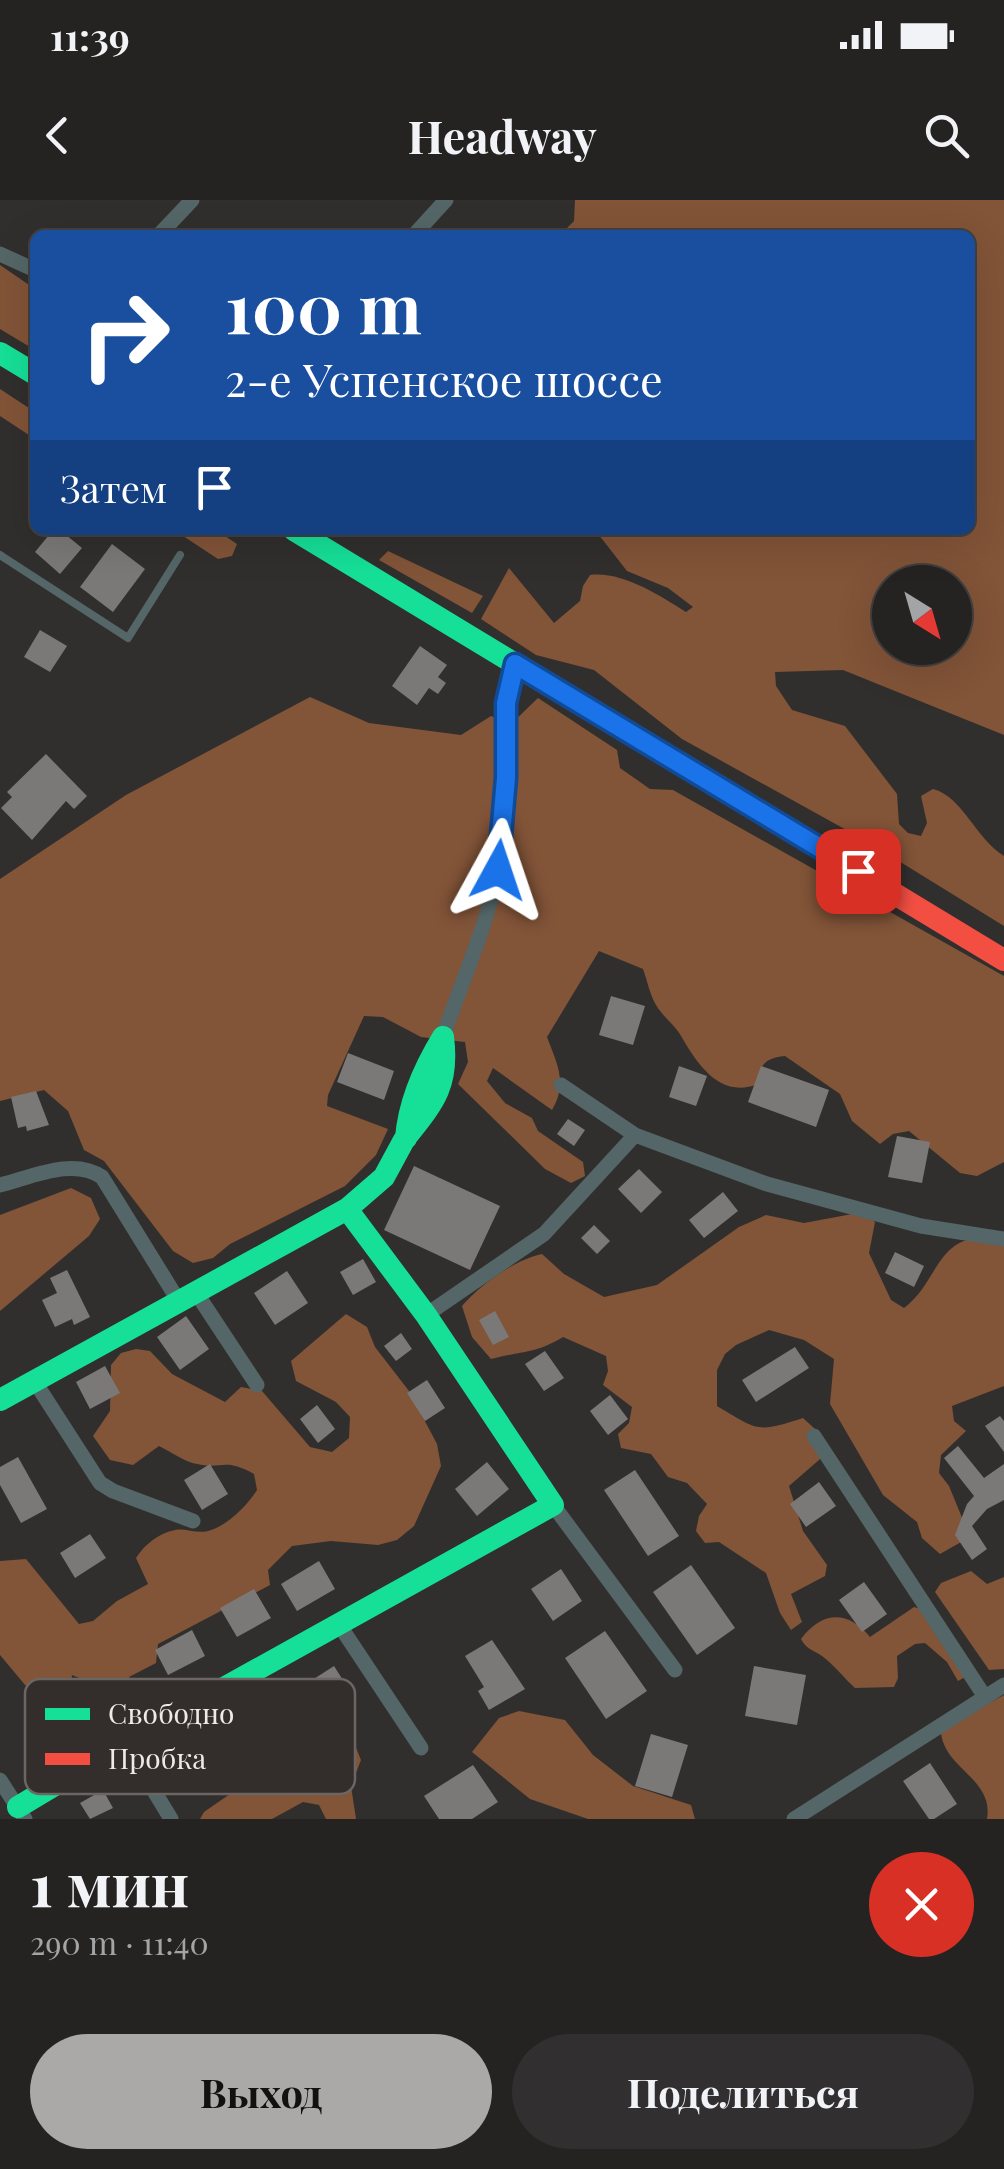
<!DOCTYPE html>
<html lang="ru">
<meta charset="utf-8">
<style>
body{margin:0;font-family:"Playfair Display",serif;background:#312f2f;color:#f1f3f6;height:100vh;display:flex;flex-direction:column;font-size:38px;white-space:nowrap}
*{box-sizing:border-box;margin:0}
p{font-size:32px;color:#a3a4a5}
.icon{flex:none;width:55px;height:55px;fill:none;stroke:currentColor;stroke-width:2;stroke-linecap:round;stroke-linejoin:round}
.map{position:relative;height:1619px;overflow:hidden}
.drawer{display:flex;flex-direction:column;background:#252322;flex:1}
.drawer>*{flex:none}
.guide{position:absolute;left:30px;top:30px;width:945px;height:305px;border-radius:15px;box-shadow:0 10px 40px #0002,0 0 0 2px #424040;background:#1a4fa0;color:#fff;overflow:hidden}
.needle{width:65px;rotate:143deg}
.buttons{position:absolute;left:872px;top:365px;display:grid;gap:20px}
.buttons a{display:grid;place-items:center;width:100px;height:100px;border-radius:50%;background:#252322;box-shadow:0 10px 40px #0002,0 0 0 2px #424040;font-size:50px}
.pin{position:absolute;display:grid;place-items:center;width:85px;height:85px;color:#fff;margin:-42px;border-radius:20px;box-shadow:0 5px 15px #0006}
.me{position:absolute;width:110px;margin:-55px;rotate:5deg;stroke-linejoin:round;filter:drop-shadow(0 0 8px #0008)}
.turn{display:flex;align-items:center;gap:35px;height:210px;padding:0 30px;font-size:45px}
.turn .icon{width:130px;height:130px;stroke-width:2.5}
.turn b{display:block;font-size:70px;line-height:85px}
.then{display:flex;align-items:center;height:95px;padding:0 30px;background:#0003;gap:20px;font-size:38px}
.round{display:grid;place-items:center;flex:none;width:105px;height:105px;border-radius:52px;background:#312f2f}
.head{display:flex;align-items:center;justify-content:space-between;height:170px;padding:0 30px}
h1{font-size:60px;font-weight:700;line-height:75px}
.button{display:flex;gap:20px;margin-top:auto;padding:20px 30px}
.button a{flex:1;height:115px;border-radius:60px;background:#aba9a7;color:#111;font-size:40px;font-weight:700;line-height:115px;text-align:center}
.button a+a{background:#312f2f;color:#f1f3f6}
.status{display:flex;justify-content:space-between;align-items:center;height:70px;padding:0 50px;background:#252322;direction:ltr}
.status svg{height:28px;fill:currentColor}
header{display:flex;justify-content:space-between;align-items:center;height:130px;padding:0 30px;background:#252322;font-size:45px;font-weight:700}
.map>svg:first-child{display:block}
.forest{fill:#825438;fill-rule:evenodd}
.building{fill:#7b7978}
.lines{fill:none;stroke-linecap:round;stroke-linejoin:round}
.lane{stroke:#546667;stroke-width:8}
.street{stroke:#546667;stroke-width:15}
.fast{stroke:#16e098;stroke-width:22}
.jam{stroke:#f24e42;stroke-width:22}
.route-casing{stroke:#114b97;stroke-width:25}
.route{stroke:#1a73e8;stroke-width:18}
.key{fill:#332e2b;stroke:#6b6664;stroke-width:2.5}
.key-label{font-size:28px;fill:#edeae8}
</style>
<div class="status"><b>11:39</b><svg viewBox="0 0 49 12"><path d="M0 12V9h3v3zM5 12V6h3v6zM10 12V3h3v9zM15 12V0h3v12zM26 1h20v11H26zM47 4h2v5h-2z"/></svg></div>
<header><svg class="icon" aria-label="back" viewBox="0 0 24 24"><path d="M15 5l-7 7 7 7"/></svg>Headway<svg class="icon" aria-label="search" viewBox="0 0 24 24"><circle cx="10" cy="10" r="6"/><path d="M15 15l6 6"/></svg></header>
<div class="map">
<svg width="1004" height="1619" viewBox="0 0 1004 1619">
<rect width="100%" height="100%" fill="#312f2d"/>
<path class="forest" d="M575 0H1004V535L843 470 775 472 776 486 792 510 845 526 897 594 899 624 908 633 921 636 927 623 921 596 933 589C963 597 975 638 1004 656V726L868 642 682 539 594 470 536 455 481 419 509 368 554 423 580 401 583 386 590 375C622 371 659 395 686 412L693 407 668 388 627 371 595 330H970V35H560L574 21ZM890 382H955V448H890Z
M0 65 35 89V150L0 129Z
M0 189 35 212V239L0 216Z
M174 330H216L237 344 232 356 218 359Z
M388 351 483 396 472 413 379 360Z
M310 497 369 523 461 535 491 516 510 525 538 498 617 550 620 568 650 589 673 590 1004 776V962L977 976 960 973 909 931 893 934 880 944 852 921 840 894 785 856C765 858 759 865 758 884 720 899 698 865 681 836 675 825 663 817 656 805 650 795 647 780 643 769L599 751 547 837C557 864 568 883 552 910L493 868 487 881 505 903 532 918 538 931 583 962 585 976 571 983 545 969 458 884 468 862 465 842 421 837 383 817 364 816 328 895 327 906 388 929 376 955 345 986 230 1044 213 1058 193 1063 173 1051 104 961 84 950 68 911 44 890 0 901V679L126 595Z
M71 988 91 998 100 1019 89 1036 0 1111V1015Z
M863 1012 875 1022 869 1053 891 1100 904 1108C941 1081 937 1023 1004 1042V1186L952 1206 954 1221 966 1231 941 1255 939 1273 949 1286 970 1337 940 1354 922 1338 917 1322 883 1295 830 1204 834 1159 804 1140 769 1130 736 1145 725 1154 717 1170V1206C759 1231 757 1233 803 1218L815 1229 827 1253 789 1286 803 1331 827 1365 825 1376 791 1394 802 1422 791 1430 780 1413 766 1373 719 1342 705 1343 696 1331 699 1316 707 1304 687 1283 668 1277 651 1254 621 1248 618 1234 629 1223 632 1207 603 1185 608 1171 606 1156 563 1137C535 1154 521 1151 491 1159L472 1137 462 1106C481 1084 514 1060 542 1054L564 1074 604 1097 657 1085 739 1027 766 1015 804 1023Z
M346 1114 367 1127 375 1147 409 1191 437 1244 441 1266 414 1326 397 1340 378 1345 331 1341 292 1346 268 1370 270 1385 158 1444 156 1463 129 1477 137 1505 125 1511 106 1489 72 1475 69 1505 54 1510 41 1504 0 1455V1361L26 1359 79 1424 93 1421 117 1401 148 1384 136 1358C144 1345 159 1333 175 1330 185 1328 197 1334 208 1331 227 1326 247 1306 257 1290L254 1274C223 1257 223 1270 197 1264 185 1262 171 1252 159 1246L133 1265 110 1260 93 1236 110 1211 111 1165 121 1153 136 1149 150 1151 172 1174 225 1202 241 1187 262 1191 310 1247 332 1252 349 1238 350 1217 336 1202 296 1181 291 1161Z
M971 1371 987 1384 1004 1377V1469L989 1470 935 1392 941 1383Z
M914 1407 933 1413 967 1476 958 1481 947 1462 925 1443 915 1444 897 1456 898 1478 894 1487 855 1488C844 1478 833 1464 822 1456 812 1449 807 1450 801 1439 822 1411 848 1410 870 1437Z
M1004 1495V1619H987C994 1579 945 1569 941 1533L952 1523Z
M519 1511 565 1520 593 1555 633 1586 691 1605 695 1619H588L530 1599 472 1552 499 1518Z
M322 1518 355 1545 361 1560 351 1586 356 1619H326L319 1605 303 1602 272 1619H200L204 1612 230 1594 225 1580 228 1565 208 1546 211 1531 224 1523 246 1546 265 1549Z"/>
<path class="building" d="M53 330H60L82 348 60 374 35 352Z
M112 344 145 369 113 412 80 387Z
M40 430 67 446 50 472 24 457Z
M420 446 447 465 438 477 446 483 438 494 429 488 417 505 392 486Z
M46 554 87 596 74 609 66 601 32 640 1 608 12 597 7 592Z
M611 796 645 806 633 845 599 835Z
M348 853 394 871 384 900 337 882Z
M679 866 707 876 696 906 669 897Z
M761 866 829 890 816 927 748 902Z
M36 891 49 925 27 931 26 926 18 928 11 897Z
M568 919 585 930 574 946 557 934Z
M897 936 930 942 922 983 888 977Z
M414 966 500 1006 470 1070 384 1030Z
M639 969 662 992 641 1013 618 989Z
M723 992 738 1011 704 1038 689 1020Z
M594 1025 610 1041 597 1054 581 1038Z
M895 1052 924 1066 914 1087 885 1073Z
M363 1059 376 1082 353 1095 340 1072Z
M67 1070 90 1117 74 1125 72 1119 55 1127 42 1100 57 1093 50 1078Z
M287 1071 308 1103 275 1125 254 1093Z
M495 1111 509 1137 493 1145 479 1120Z
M186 1116 209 1149 180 1170 157 1137Z
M401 1133 412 1149 396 1161 384 1146Z
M795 1147 809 1168 756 1202 742 1180Z
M545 1151 564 1178 544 1191 525 1164Z
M105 1166 120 1193 90 1209 76 1182Z
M427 1180 445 1208 425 1221 407 1193Z
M610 1195 628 1219 608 1235 590 1211Z
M317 1205 335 1229 318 1243 300 1219Z
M1000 1216 1004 1221V1252L985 1226Z
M958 1246 984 1278 1004 1264V1300L987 1309 972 1326 987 1349 972 1360 955 1335 967 1304 974 1296 944 1258Z
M18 1257 47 1309 21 1323 0 1285V1267Z
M487 1262 509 1289 477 1316 455 1289Z
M210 1264 228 1294 202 1310 184 1280Z
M635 1270 679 1336 648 1356 604 1290Z
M819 1282 836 1306 806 1327 790 1304Z
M90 1334 106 1358 75 1378 60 1353Z
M319 1361 335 1389 297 1411 281 1384Z
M691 1365 735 1428 697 1455 653 1392Z
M561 1369 582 1401 553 1421 531 1389Z
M864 1382 887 1414 862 1432 839 1400Z
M254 1389 271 1418 237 1437 220 1408Z
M192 1430 205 1456 168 1475 155 1450Z
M605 1431 647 1491 606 1519 565 1458Z
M492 1440 525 1489 489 1510 478 1491 484 1487 465 1456Z
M334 1466 355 1499 328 1517 306 1484Z
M754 1466 806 1475 797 1525 745 1516Z
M651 1534 688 1545 672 1597 635 1586Z
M930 1563 957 1604 934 1619H929L903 1581Z
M473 1565 498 1602 472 1619H439L424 1596Z
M103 1590 113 1608 90 1619 80 1603Z"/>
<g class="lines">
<path class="lane" d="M0 355 128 438 180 355"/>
<path class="street" d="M159 35 192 0
M414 35 446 0
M0 54 35 70
M443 837C461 783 487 726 498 670 512 602 500 532 515 464
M561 885 635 935 767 984 921 1026 1004 1039
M0 985C32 977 73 957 102 977L178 1100
M195 1091 257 1185
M426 1115 544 1034 635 935
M35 1182 100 1283 113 1291 193 1321
M814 1236 985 1497
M553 1305 675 1470
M338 1423 421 1548
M125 1543 171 1619
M0 1580 25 1619
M794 1619 1004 1485"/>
<path class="fast" d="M0 153 35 174
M294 330 847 665
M0 1200 347 1009 384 977 404 940 407 936C435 901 449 884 443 837 424 868 409 901 406 938
M18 1607 125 1543 553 1305 426 1115 347 1009"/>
<path class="jam" d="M847 665 1004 760"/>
</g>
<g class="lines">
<defs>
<path id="route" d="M498 670 506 578V503L515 464 858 671"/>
</defs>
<use href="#route" class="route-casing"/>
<use href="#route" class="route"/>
</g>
<rect x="25" y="1479" width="330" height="115" rx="15" class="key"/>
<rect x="45" y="1508" width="45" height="12" fill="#16e098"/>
<rect x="45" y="1553" width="45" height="12" fill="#f24e42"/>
<g class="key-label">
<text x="108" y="1524">Свободно</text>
<text x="108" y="1569">Пробка</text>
</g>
</svg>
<div class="buttons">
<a><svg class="needle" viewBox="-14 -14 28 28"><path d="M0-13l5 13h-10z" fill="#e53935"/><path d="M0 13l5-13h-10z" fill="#a3a4a5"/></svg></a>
</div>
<div class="pin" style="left:858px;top:671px;background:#d93025"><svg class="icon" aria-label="arrive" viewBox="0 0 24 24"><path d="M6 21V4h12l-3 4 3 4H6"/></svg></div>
<svg class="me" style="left:498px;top:670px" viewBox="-20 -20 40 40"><path d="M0-17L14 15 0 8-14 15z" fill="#1a73e8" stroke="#fff" stroke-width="4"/></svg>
<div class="guide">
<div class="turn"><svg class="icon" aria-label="right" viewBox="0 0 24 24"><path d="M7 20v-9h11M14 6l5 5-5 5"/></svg><div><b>100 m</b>2-е Успенское шоссе</div></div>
<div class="then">Затем<svg class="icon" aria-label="arrive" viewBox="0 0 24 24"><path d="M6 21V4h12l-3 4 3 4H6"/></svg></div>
</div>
</div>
<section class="drawer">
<div class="head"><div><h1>1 мин</h1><p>290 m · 11:40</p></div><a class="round" style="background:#d93025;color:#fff"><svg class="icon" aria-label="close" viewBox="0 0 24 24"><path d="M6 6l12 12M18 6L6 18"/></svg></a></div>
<div class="button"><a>Выход</a><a>Поделиться</a></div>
</section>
